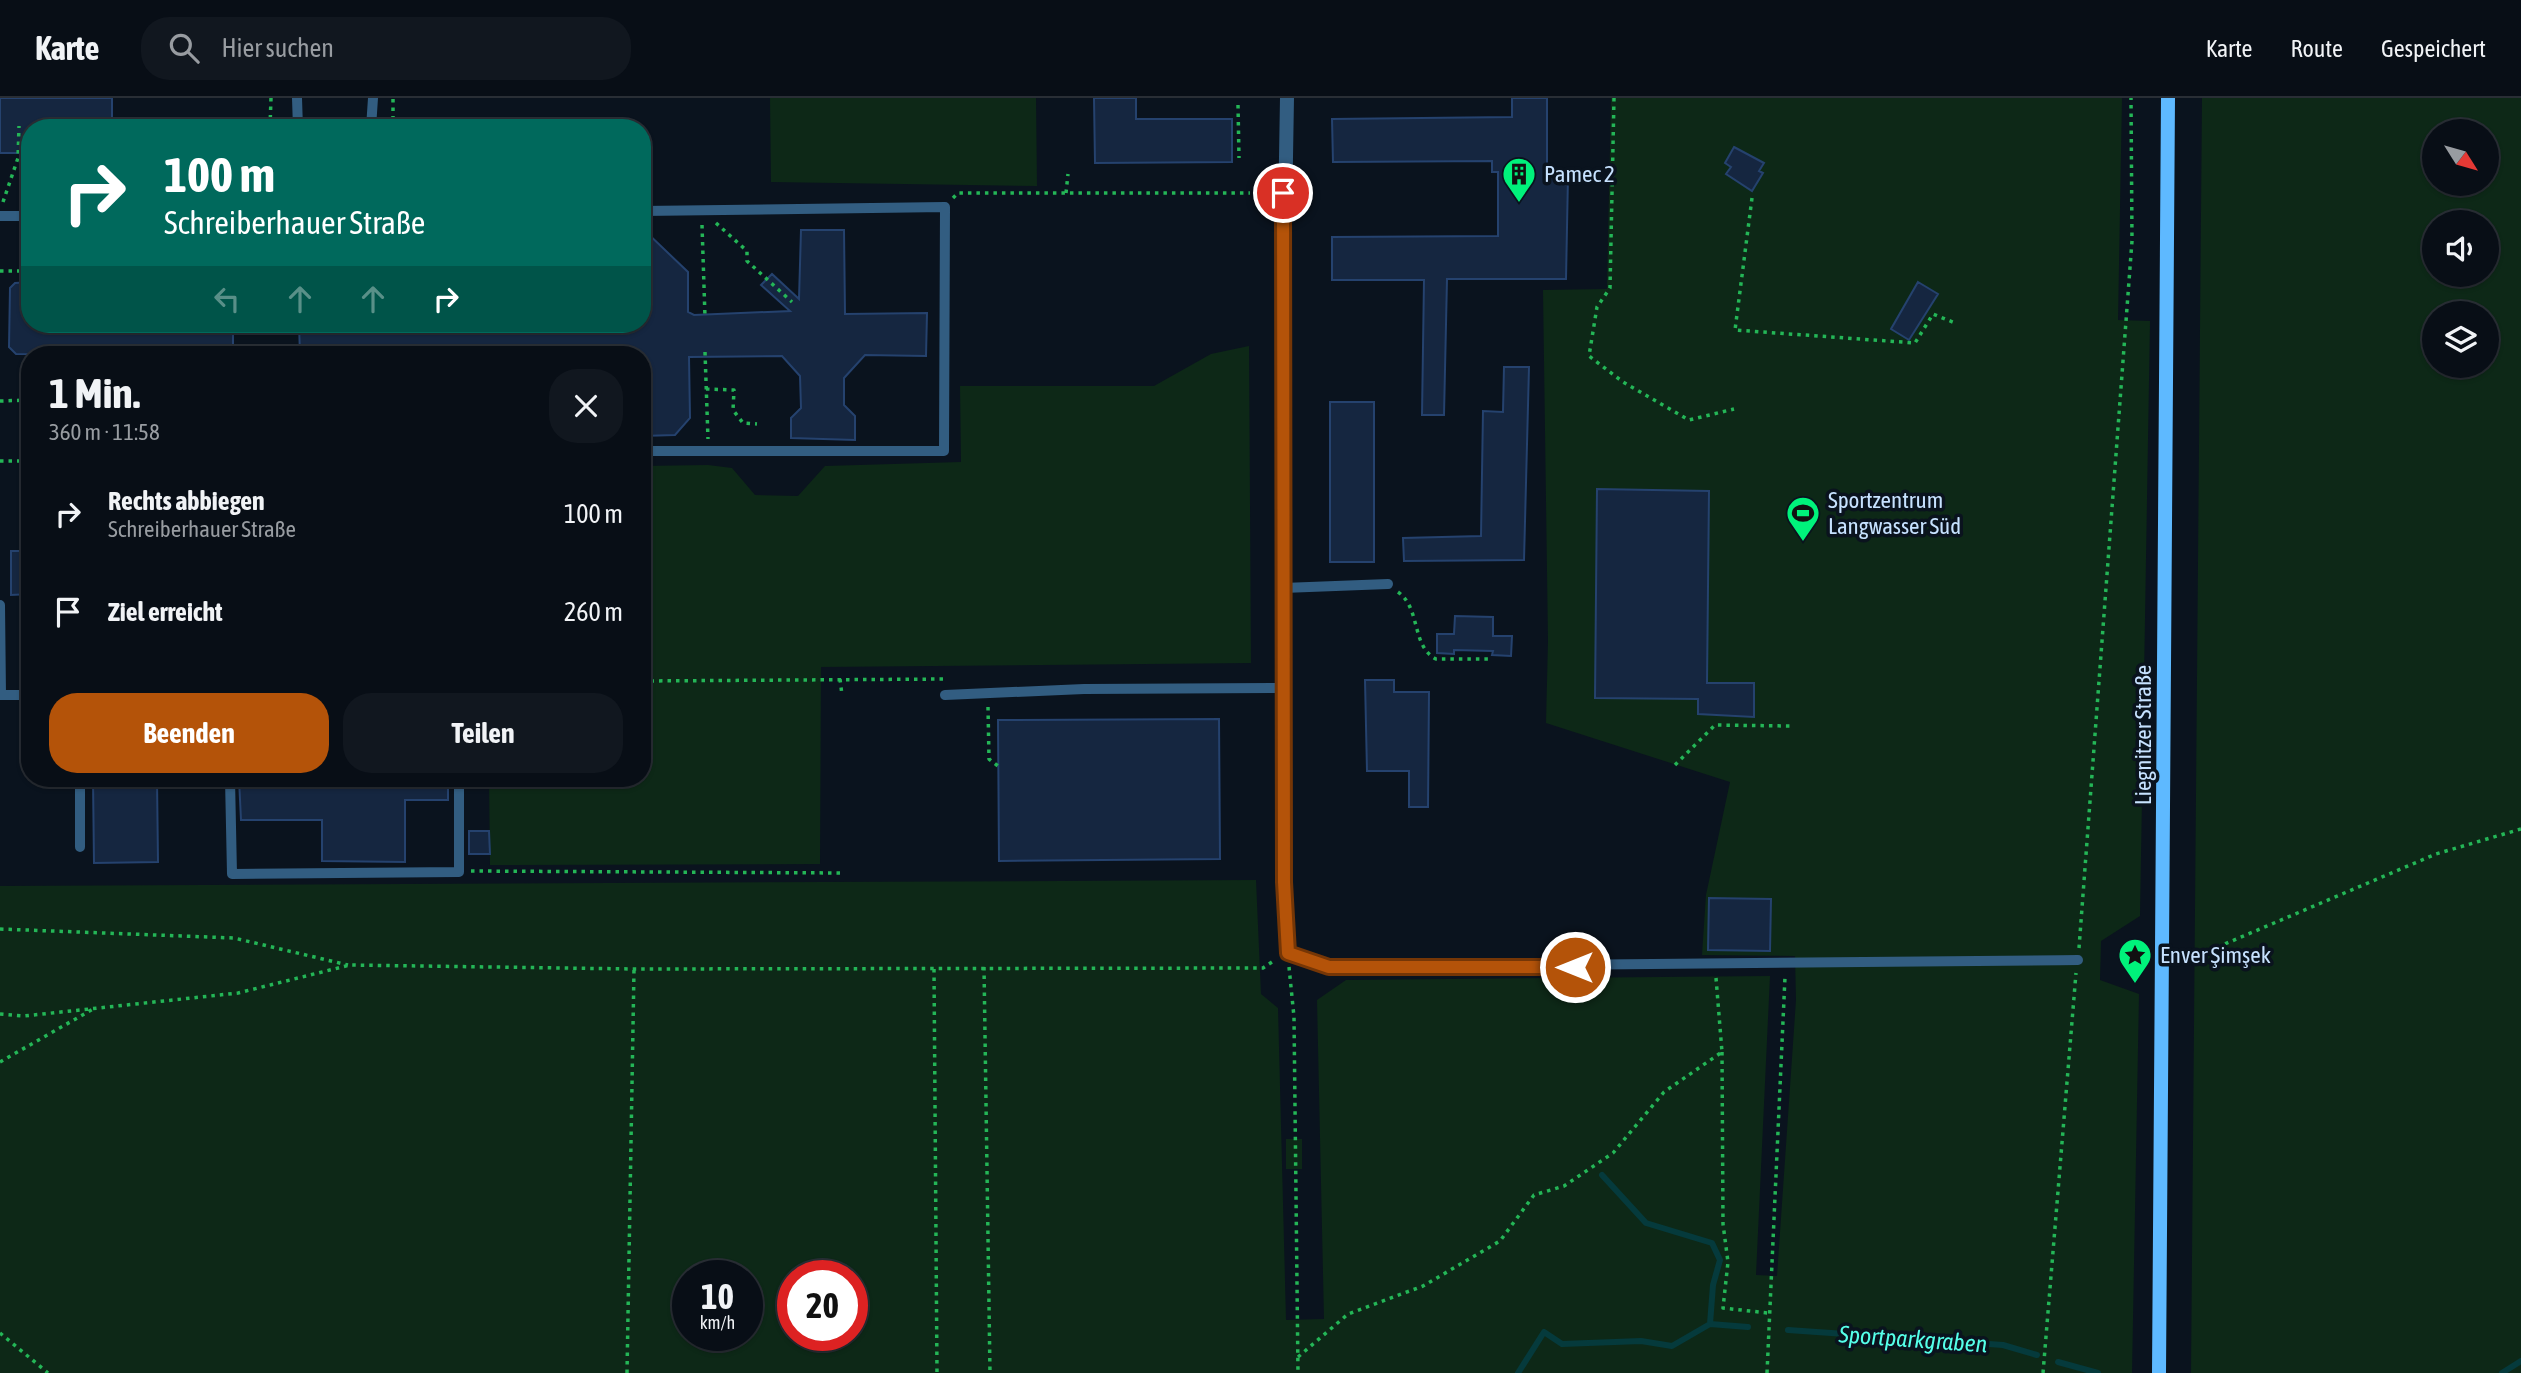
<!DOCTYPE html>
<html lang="de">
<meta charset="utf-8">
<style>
body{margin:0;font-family:"Asap Condensed",sans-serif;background:#11171f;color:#f1f3f6;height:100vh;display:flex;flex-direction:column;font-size:26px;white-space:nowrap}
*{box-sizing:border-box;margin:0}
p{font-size:23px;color:#989ca1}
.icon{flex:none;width:38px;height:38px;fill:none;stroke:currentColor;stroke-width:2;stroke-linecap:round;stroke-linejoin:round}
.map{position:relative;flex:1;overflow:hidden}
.drawer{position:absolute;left:21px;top:248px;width:630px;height:441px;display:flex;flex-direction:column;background:#080e16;border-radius:28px;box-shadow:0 2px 5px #0004,0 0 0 2px #292e35}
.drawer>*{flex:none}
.hud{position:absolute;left:21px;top:21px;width:630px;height:214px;border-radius:28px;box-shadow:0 2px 5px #0004,0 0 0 2px #292e35;background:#00695c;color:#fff;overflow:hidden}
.needle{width:46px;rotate:127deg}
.buttons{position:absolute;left:2422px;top:21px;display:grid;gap:14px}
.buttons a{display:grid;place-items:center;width:77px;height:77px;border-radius:50%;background:#080e16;box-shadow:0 2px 5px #0004,0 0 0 2px #292e35;font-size:35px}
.speed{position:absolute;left:672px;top:1162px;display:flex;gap:14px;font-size:35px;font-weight:700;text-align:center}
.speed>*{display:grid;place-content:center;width:91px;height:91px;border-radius:50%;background:#080e16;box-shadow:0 2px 5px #0004,0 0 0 2px #292e35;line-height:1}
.speed small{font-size:18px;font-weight:400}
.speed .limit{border:10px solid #d22;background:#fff;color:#111}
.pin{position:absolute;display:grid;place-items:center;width:60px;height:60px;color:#fff;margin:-30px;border:4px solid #fff;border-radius:50%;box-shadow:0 2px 7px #0007}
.me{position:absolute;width:77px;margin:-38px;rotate:270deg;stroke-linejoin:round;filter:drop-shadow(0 0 5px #0008)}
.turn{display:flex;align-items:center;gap:24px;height:147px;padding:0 28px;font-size:32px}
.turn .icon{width:91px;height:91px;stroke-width:2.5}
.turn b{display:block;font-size:49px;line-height:60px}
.lanes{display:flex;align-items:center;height:66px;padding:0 28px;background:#0003;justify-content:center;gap:35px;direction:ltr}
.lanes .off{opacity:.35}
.round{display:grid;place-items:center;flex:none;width:74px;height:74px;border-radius:28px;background:#11171f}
.overview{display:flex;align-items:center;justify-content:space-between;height:119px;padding:0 28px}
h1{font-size:42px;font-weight:700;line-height:52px}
.button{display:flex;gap:14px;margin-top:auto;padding:14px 28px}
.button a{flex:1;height:80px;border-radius:28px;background:#b45309;color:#fff;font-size:28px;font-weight:700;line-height:80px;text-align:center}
.button a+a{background:#11171f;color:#f1f3f6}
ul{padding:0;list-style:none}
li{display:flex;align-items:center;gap:21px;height:98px;padding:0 28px}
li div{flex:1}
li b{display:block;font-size:26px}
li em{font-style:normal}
header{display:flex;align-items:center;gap:42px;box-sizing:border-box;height:98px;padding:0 35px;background:#080e16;border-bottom:2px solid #292e35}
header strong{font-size:33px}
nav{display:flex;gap:38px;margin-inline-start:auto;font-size:24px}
.search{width:490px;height:63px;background:#11171f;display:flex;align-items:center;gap:18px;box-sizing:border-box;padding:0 24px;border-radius:28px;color:#989ca1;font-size:26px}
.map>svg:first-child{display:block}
.green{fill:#0d2817;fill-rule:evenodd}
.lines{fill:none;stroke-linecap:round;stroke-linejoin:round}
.stream{stroke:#053a3c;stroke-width:6}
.building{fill:#152640;stroke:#25426e;stroke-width:2}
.path{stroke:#24b657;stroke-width:3.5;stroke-dasharray:3.5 5;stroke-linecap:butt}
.lane{stroke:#325d81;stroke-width:10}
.street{stroke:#325d81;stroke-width:14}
.secondary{stroke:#5eb9ff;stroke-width:14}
.route-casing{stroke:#753606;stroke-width:18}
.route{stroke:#b45309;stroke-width:12}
.labels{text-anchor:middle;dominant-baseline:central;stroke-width:7;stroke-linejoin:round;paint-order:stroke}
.poi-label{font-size:23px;fill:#c7e2ff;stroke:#0a131e;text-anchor:start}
.street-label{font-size:23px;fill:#c7e2ff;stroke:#0a131e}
.water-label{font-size:24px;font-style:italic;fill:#55ffe9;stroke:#0a131e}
</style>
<header>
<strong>Karte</strong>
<div class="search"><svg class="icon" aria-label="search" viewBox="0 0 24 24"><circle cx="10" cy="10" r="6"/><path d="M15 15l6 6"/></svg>Hier suchen</div>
<nav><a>Karte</a><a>Route</a><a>Gespeichert</a></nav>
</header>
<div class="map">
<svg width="2521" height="1275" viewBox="0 0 2521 1275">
<rect width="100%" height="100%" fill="#0a131e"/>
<path class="green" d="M770 0H1036L1037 88 771 84Z
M1611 0H2122L2118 222 2150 223 2140 818 2101 843 2100 882 2139 896 2132 1275H0V788L1256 782 1261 896 1278 910 1286 1222 1324 1221 1317 902 1346 882 1770 878 1756 1177 1777 1178 1796 902 1795 858 1702 857 1706 797 1730 684 1546 625 1548 543 1543 192 1607 191ZM688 1178H747V1237H688ZM793 1178H852V1237H793Z
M2202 0H2521V1275H2191ZM2434 33H2487V86H2434ZM2434 124H2487V177H2434ZM2434 215H2487V268H2434Z
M1249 248 1251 565 821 569 820 766 490 767 489 681H642V368L708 367 732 370 755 397 798 398 825 368 961 364 960 288H1154L1211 256Z
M1286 1041H1302V1071H1286Z"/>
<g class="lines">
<path class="stream" d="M1602 1077 1646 1125 1712 1145 1720 1162 1713 1187 1710 1226
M1788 1232 2003 1247 2037 1257
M2058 1264 2098 1275
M1518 1275 1544 1234 1562 1246 1641 1243 1672 1248 1710 1226 1748 1229
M2502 1275 2521 1263"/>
</g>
<path class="building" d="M0 0H112V30H30V55H0Z
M1094 0H1136V21H1232V64L1095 65Z
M1512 0H1547V77L1568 78 1566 181H1447L1444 317H1422L1424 182H1332V139L1498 138V74H1492V63L1333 64 1332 21 1512 19Z
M1734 49 1764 65 1759 73 1763 75 1752 93 1726 76 1731 69 1725 65Z
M642 130 688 174V214L694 217 790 213 761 187 772 176 799 201 801 132H844L845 216 927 215 926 258 865 257 844 280V307L855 318V342L791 340V320L801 310 800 278 782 258 689 259 690 320 675 337 642 338V257H487V255H461L455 248 450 249 445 257H300L299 226H642Z
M30 184V226H233V257L16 256 9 249 10 190 15 185Z
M1918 184 1938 196 1909 242 1891 231Z
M1504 269H1529L1524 462 1404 463 1403 440 1481 438 1483 313 1503 314Z
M1330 304H1374V464H1330Z
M1597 391 1709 393 1707 585H1754V619L1698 616V601L1595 600Z
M11 453H30V496L11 497Z
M1455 518 1493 519V538H1512L1511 558 1492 557 1493 553 1454 552V556L1437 555V536H1454Z
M1365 582H1394V594H1429L1428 709H1409V673H1367Z
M1219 621 1220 761 999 763 998 622Z
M93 681H157L158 764 94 765Z
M239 681H448V702H405V764L322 763V722H241Z
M469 733H489L490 756H469Z
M1709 800 1771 801 1770 853 1708 852Z"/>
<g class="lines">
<path class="path" d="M1614 0 1610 190 1597 209 1589 258 1623 284 1689 322 1734 311
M1238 7 1239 60
M112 23 181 30
M270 29 271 0
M240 30H283
M393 30V0
M1066 95 1068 76
M953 100 958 95H1250
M1752 100 1735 232 1915 245 1933 216 1955 225
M3 104 18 60 19 28
M716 125 747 153V163L792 204
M702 127 705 219
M0 173H27
M705 254 708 341
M706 291 734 292 733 312 743 325 757 326
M0 303 30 302
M0 363H30
M1398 494C1421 510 1411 548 1436 561H1492
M840 581 842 597
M642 583 948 581
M988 609 989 661 998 668
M1675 667 1715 627 1790 628
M471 773 843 775
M0 831 234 840 348 867
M2079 850 2132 143 2131 0
M2176 859 2213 851 2436 756 2521 731
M984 869 990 1275
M1289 869 1294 919 1298 1275
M934 871 937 1275
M0 916 24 918 238 895 350 867 634 871 1263 870 1275 862
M1722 954 1723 1126 1728 1164 1723 1210 1768 1215
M0 964 93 911
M0 1235 48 1275
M1298 1259 1348 1216 1423 1188 1500 1143 1534 1097 1564 1088 1613 1055 1664 994 1722 954 1716 880
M627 1275 634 871
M1767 1275 1785 879
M2043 1275 2076 875"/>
<path class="lane" d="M297 0 298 30
M371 30 373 0
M642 113 945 109 944 353H642
M0 118H30
M454 255V257
M1283 490 1388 486
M0 507 1 597H30
M945 597 1084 591 1283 590
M230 681 232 776 459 774V681
M80 749V681
M1288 854 1329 869C1578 869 1828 864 2078 862"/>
<path class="street" d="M1287 0 1283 237 1284 784 1288 854"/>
<path class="secondary" d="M2159 1275 2168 0"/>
</g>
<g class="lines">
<defs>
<path id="route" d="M1283 95 1284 784 1288 855 1329 869H1575"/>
</defs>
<use href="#route" class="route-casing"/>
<use href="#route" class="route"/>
</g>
<defs>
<symbol id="building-pin" viewBox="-11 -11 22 30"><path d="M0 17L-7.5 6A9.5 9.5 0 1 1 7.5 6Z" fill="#00f27b" stroke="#0a131e"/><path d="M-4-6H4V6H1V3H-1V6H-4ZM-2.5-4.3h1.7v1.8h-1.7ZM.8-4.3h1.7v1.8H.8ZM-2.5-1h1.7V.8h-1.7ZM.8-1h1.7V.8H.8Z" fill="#111"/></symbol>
<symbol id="stadium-pin" viewBox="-11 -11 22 30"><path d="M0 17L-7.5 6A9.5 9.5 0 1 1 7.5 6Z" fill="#00f27b" stroke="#0a131e"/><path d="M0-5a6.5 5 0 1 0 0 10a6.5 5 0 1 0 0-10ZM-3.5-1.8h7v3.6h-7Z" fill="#111"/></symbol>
<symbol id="sight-pin" viewBox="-11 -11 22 30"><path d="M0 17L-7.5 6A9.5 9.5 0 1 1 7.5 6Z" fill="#00f27b" stroke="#0a131e"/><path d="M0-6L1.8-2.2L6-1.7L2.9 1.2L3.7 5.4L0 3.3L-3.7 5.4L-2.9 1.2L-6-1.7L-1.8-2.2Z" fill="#111"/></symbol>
</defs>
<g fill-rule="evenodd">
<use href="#building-pin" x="1500" y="57" width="38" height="52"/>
<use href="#stadium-pin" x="1784" y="396" width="38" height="52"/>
<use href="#sight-pin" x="2116" y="838" width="38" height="52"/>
</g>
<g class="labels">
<g class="poi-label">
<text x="1544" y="76">Pamec 2</text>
<text x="1828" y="402">Sportzentrum<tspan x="1828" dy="26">Langwasser Süd</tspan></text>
<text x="2160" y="857">Enver Şimşek</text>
</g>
<g class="street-label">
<text transform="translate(2143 637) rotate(-90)">Liegnitzer Straße</text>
</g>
<g class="water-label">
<text transform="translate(1913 1241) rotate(4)">Sportparkgraben</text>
</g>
</g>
</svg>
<div class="buttons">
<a><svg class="needle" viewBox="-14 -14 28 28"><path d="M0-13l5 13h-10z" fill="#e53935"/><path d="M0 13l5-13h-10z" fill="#989ca1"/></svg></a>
<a><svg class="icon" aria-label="sound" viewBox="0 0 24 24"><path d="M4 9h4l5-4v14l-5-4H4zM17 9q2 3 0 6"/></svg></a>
<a><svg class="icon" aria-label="layers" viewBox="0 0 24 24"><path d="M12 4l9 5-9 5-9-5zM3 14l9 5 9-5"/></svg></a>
</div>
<div class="speed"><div>10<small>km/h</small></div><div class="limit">20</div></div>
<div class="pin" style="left:1283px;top:95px;background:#d93025"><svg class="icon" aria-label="arrive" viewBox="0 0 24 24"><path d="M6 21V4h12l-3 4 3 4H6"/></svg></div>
<svg class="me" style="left:1575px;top:869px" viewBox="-20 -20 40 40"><circle r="17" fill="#b45309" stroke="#fff" stroke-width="3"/><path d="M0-11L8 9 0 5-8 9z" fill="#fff"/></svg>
<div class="hud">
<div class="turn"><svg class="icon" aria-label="right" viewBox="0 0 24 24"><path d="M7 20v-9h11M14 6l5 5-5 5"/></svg><div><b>100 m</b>Schreiberhauer Straße</div></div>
<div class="lanes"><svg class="icon off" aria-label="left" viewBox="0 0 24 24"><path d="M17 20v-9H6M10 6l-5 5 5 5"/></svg><svg class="icon off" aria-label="ahead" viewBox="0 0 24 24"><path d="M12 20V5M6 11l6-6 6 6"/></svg><svg class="icon off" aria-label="ahead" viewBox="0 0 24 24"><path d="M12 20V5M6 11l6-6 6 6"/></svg><svg class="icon" aria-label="right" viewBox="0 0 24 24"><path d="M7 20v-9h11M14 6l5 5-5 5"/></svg></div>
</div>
<section class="drawer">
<div class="overview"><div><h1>1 Min.</h1><p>360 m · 11:58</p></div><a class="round"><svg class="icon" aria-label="close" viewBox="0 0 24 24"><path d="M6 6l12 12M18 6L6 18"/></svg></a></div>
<ul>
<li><svg class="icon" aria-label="right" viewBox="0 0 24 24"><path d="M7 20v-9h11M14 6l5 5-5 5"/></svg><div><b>Rechts abbiegen</b><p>Schreiberhauer Straße</p></div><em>100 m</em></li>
<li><svg class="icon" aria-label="arrive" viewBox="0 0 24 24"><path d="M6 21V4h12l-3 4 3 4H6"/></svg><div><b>Ziel erreicht</b></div><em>260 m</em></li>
</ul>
<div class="button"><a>Beenden</a><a>Teilen</a></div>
</section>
</div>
